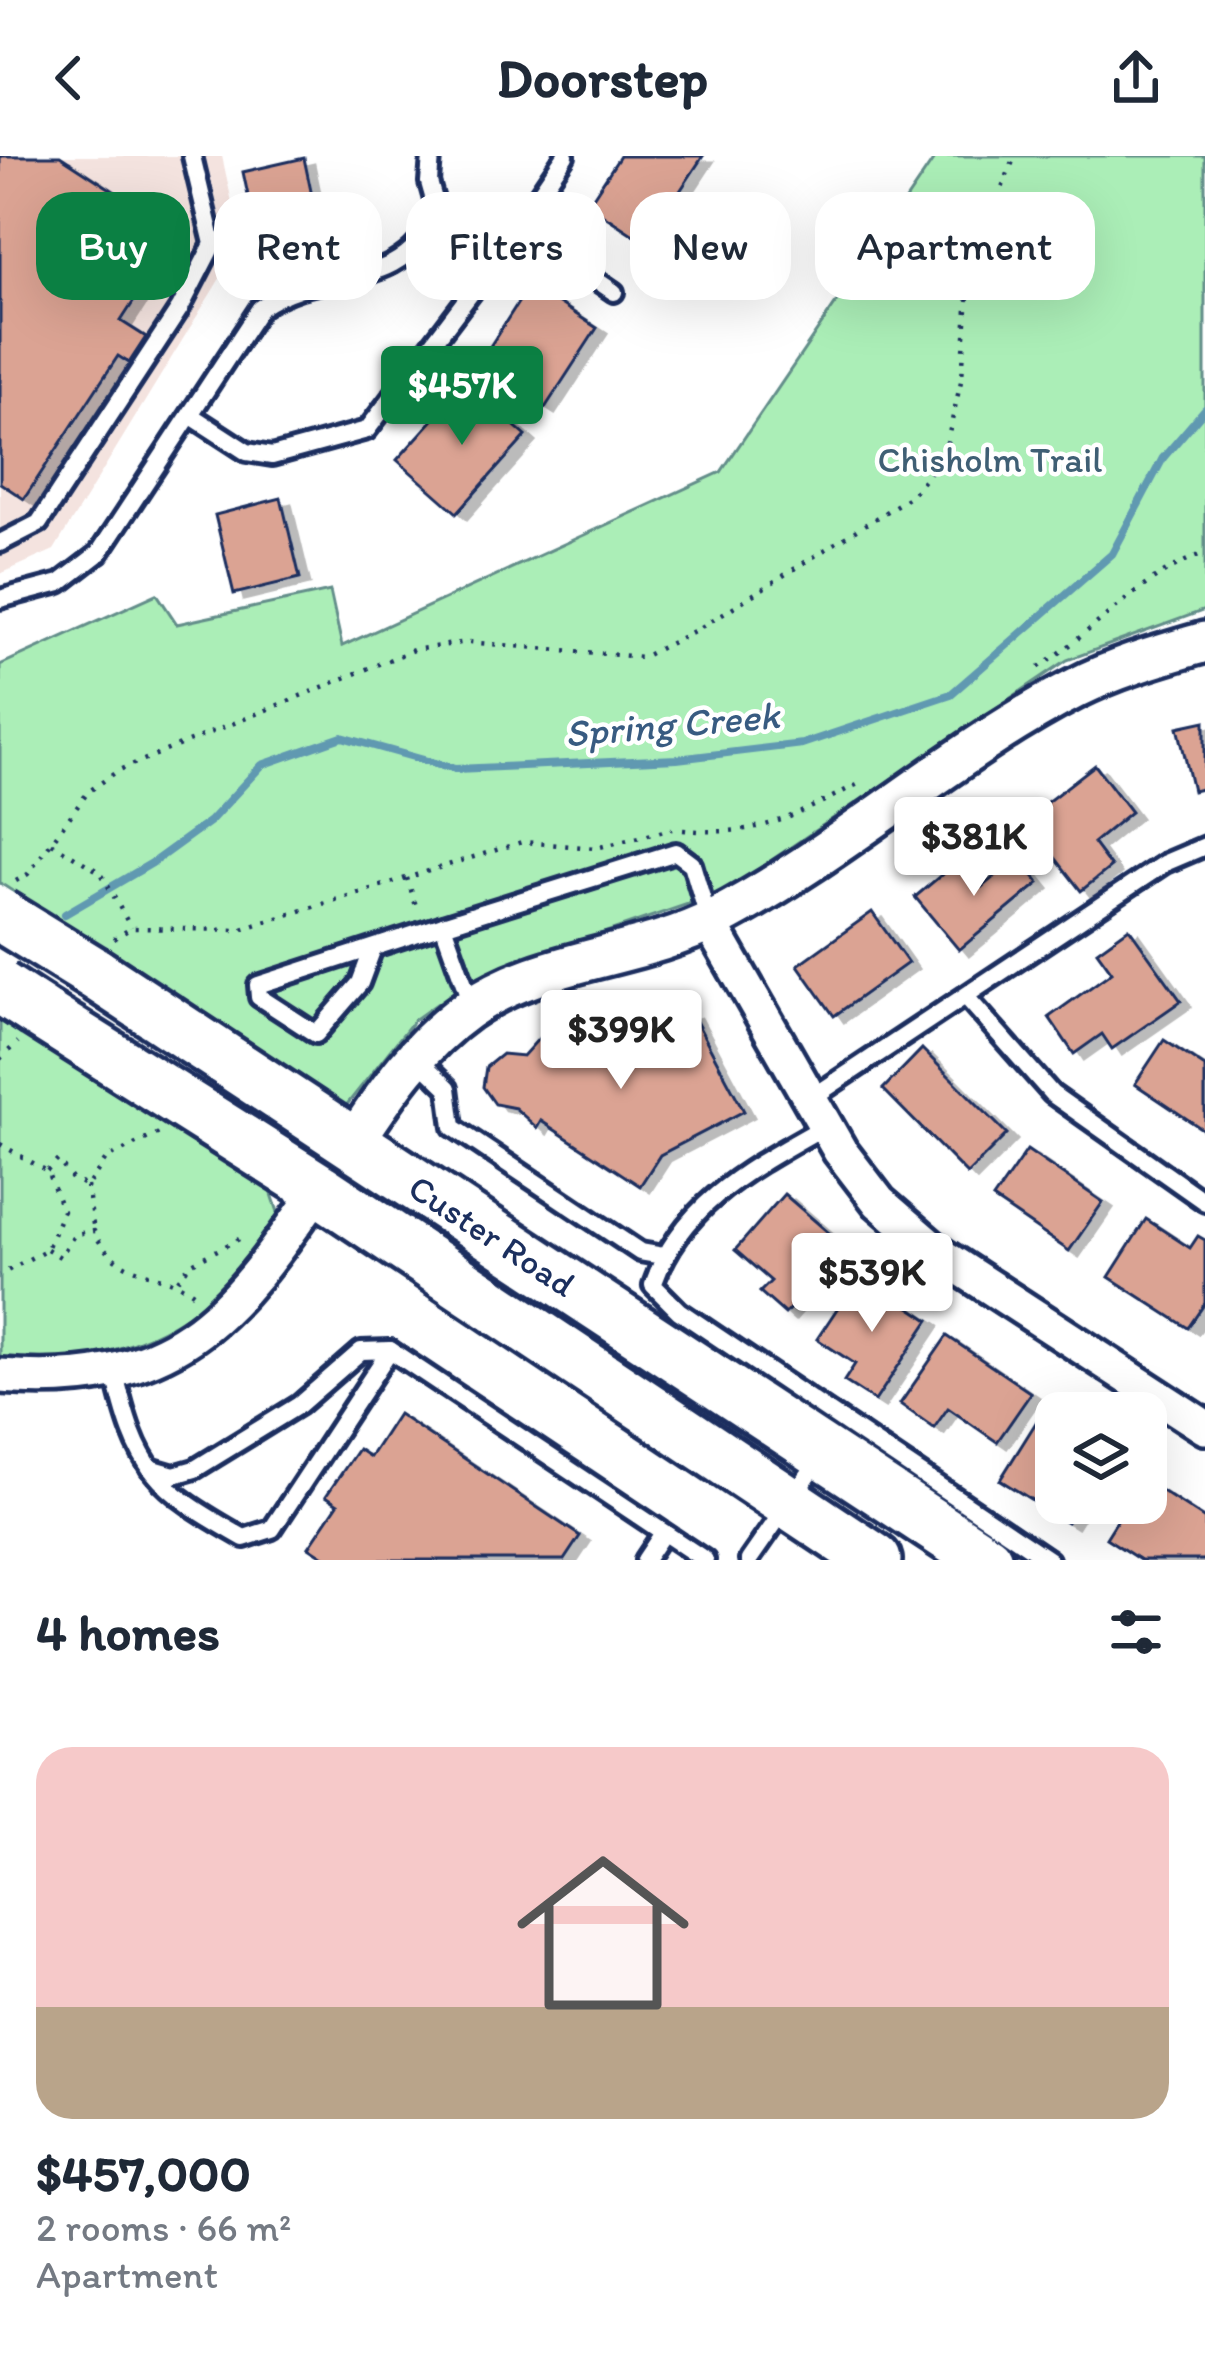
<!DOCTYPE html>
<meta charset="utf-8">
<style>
body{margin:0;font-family:Itim,sans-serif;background:#f2f2f3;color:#1f2937;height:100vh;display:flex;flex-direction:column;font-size:45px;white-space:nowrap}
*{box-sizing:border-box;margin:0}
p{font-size:39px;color:#747a83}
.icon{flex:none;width:66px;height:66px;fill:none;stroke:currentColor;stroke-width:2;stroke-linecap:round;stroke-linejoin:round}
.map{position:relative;height:1404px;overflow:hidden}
.panel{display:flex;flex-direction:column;background:#fff;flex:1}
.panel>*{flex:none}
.hud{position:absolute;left:36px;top:36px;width:1134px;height:108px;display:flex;gap:24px}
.controls{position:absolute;left:1035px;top:1236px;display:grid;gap:24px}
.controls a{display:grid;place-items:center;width:132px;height:132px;border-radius:24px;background:#fff;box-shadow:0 12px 48px #0002;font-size:60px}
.price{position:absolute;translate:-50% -102px;padding:0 27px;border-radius:12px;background:#fff;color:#222;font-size:39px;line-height:78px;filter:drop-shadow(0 3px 6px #0008)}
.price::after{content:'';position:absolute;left:50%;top:72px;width:36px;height:27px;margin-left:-18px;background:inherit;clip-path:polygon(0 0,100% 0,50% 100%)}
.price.on{background:#0b8043;color:#fff}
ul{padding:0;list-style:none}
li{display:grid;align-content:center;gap:24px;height:636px;padding:0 36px}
li span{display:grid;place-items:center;height:372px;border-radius:36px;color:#555}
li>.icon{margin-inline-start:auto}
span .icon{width:216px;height:216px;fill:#fffc;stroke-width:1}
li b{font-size:51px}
h2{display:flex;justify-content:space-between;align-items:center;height:144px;padding:0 36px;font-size:51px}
.chip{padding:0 42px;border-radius:36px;background:#fff;box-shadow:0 12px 48px #0002;font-size:42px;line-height:108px}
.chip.on{background:#0b8043;color:#fff}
header{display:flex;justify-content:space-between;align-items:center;height:156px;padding:0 36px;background:#fff;font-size:54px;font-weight:700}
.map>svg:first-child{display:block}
</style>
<header><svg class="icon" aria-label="back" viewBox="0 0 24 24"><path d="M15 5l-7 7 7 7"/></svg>Doorstep<svg class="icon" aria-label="share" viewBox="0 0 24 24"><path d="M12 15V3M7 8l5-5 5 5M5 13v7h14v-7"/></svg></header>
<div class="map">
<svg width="1205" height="1404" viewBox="0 0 1205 1404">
<defs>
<filter id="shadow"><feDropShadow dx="10" dy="6" stdDeviation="0" flood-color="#0004"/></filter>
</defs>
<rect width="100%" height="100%" fill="#fff"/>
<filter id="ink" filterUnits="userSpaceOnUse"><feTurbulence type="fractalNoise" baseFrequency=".00833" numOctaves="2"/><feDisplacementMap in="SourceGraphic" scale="24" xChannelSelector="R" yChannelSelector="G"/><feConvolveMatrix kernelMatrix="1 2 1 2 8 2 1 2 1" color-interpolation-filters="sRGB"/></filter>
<g filter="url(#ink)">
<polygon fill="#f4e3df" points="0,0 222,0 241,88 54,394 0,418"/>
<g fill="#abeeb7" stroke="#638e8a" stroke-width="3">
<polygon points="936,0 1205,0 1205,454 1067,504 726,735 473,822 414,864 345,951 0,727 0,509 157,438 177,468 330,435 342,490 721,316"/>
<path d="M0 858 270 1032 279 1059C221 1163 119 1214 0 1204Z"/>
</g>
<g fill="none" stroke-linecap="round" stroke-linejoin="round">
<polyline stroke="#6199b1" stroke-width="8" points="65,758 152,707 210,665 262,609 342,581 456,613 677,603 802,588 951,538 1112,398 1163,302 1205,253"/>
</g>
<g fill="#dba393" stroke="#1b2f5e" stroke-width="3" filter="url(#shadow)">
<polygon points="0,0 60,0 178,77 121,165 146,181 129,207 118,200 24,343 0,327"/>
<polygon points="620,0 703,0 646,87 588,49"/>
<polygon points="304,2 320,78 259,91 243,16"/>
<polygon points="530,128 597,172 545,252 478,209"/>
<polygon points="466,227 526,280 457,357 397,304"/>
<polygon points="281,342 300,422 234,438 215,359"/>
<polygon points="1205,565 1205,632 1193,635 1178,571"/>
<polygon points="1095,609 1131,656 1093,687 1111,711 1081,735 1025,663"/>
<polygon points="1018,701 1039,727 959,794 915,741 959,704 982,731"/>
<polygon points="872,756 908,807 834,860 798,809"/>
<polygon points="1129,772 1181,845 1112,893 1102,878 1074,898 1049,861 1112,816 1097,795"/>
<polygon points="691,856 744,955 660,999 640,1030 541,965 537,972 515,952 495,948 483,931 486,911 502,898 523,900 541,880 551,896"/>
<polygon points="1164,884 1205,911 1205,975 1135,928"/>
<polygon points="922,893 1007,978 967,1018 883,933"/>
<polygon points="1027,994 1103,1046 1069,1095 993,1043"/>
<polygon points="784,1038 844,1090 785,1158 760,1136 771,1125 735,1094"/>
<polygon points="1146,1063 1190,1092 1198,1080 1205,1084 1205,1147 1188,1172 1109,1121"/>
<polygon points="860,1118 929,1164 875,1245 844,1225 855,1208 817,1183"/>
<polygon points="947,1180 1031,1237 997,1286 948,1252 934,1272 900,1248"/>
<polygon points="1045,1252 1056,1259 1056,1347 1079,1347 1067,1366 1000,1324"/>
<polygon points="398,1258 580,1380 564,1404 329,1404 309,1391 338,1348 326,1340 358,1293 370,1301"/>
<polygon points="1146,1325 1205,1363 1205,1404 1140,1404 1106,1382 1128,1347 1146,1347"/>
</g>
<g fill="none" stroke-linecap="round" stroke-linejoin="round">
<g stroke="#1b2f5e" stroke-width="26">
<g id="service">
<polyline points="518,71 614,136"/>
<polyline points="424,86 481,124"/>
<polyline points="190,259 247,296 272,300 367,274 481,124 565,0"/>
<polyline points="0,387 39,367 180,152 213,88 192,0"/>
<path d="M0 443 60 427 99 397 260 152C327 105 394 144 438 58L429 26 431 0"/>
<polyline points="373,792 360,827 316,878 259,841 258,829 443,769"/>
<polyline points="968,843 1052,938 1205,1046"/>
<polyline points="472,850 443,769 676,696 692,708 709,765"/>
<polyline points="415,900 448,932 453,971 640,1096 663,1100"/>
<polyline points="810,943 1165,707 1205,690"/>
<path d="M825 970C753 1011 682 1046 653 1129L679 1155 1049 1404"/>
<path d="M114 1213C137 1315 154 1331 244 1382L272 1373 390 1194 705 1404"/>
<polyline points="150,1312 174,1319 195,1313 299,1249 361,1195 390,1194"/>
<polyline points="645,1404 663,1377"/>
<polyline points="749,1404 820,1302"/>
</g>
</g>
<g stroke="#1b2f5e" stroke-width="42">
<g id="minor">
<polyline points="709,766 840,995 879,1046 939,1098 1205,1271"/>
<path d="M0 1220C174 1234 229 1164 319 1033"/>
</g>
</g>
<g stroke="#1b2f5e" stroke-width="48">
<path id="tertiary" d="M355 984C388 934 418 889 467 854 540 802 637 803 715 763 842 697 949 597 1076 532 1117 511 1161 499 1205 486"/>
</g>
<g stroke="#1b2f5e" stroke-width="60">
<g id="primary">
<path id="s1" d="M94 817 986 1404"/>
<polyline points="37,855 319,1033 875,1404"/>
</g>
</g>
<g stroke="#1b2f5e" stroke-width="4.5" stroke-dasharray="3 9" stroke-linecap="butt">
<path d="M1039 511C1096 475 1141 419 1205 397"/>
<path d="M683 674C765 681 793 660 864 625"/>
<polyline points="52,687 101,717 131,772"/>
<polyline points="407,722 418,756"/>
<polyline points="16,725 28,718 88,636 119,614 413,494 468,486 643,501 698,473 911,340 944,299 962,221 970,112 1015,0"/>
<polyline points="114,783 131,772 239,774 522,686 596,692 672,673"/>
<polyline points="0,903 18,886"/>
<polyline points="0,988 47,1015 63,1055 47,1093 0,1119"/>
<polyline points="47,1015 58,1004 72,1023 87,1030 107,1002 159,977"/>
<polyline points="87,1030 94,1075"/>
<path d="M47 1093 60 1101 75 1078 94 1075C115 1125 162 1111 197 1140"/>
<polyline points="178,1124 190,1108 247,1079"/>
</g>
<use href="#service" stroke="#fff" stroke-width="16"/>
<use href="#minor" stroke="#fff" stroke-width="33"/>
<use href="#tertiary" stroke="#fff" stroke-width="39"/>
<use href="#primary" stroke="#fff" stroke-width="51"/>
<g stroke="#1b2f5e" stroke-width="60" stroke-linecap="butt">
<g id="primary-bridge">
<polyline points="0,759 94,817"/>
<polyline points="0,831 37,855"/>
</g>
</g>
<use href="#primary-bridge" stroke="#fff" stroke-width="51"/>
</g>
</g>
<g text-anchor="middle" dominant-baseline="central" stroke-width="9" stroke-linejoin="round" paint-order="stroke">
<g font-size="36" fill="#3f5f74" stroke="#fff">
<text x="990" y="303">Chisholm Trail</text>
</g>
<g font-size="36" fill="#1b2f5e" stroke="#fff">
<text stroke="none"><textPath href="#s1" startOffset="477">Custer Road</textPath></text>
</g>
<g font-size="39" font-style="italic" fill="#385b81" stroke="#fff">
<text transform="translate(672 568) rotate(-5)">Spring Creek</text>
</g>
</g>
</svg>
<div class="controls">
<a><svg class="icon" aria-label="layers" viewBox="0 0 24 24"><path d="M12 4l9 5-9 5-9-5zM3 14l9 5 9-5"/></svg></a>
</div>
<b class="price on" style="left:462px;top:292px">$457K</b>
<b class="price" style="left:974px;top:743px">$381K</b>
<b class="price" style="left:621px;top:936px">$399K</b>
<b class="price" style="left:872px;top:1179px">$539K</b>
<div class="hud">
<a class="chip on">Buy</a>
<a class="chip">Rent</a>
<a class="chip">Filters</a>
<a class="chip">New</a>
<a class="chip">Apartment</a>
</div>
</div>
<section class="panel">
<h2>4 homes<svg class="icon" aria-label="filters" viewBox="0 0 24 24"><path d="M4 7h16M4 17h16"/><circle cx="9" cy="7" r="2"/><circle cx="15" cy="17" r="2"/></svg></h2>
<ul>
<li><span style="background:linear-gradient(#f6c9c9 70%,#b9a48a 0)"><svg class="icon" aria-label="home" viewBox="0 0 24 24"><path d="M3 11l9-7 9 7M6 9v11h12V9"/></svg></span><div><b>$457,000</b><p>2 rooms · 66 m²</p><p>Apartment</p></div></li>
</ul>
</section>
